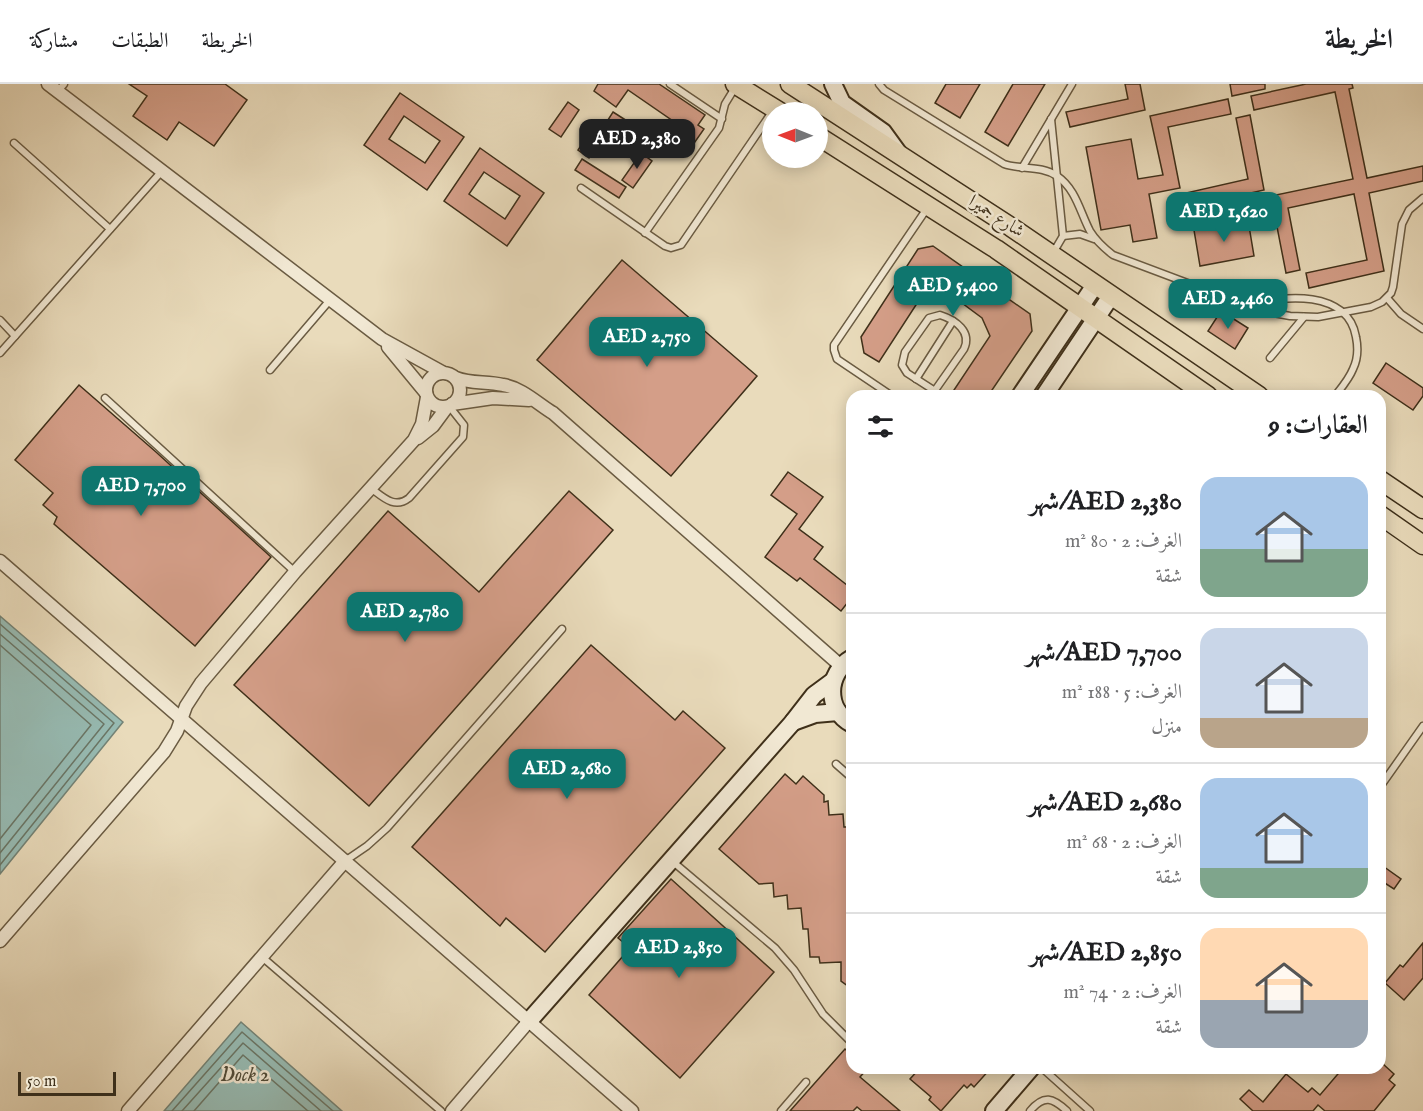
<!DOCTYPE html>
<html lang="ar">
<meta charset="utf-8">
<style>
body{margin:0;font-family:"IM FELL English",Amiri,serif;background:#f2f2f2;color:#202124;direction:rtl;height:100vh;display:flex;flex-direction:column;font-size:22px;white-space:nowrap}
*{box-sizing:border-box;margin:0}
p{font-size:20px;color:#757577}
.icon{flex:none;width:33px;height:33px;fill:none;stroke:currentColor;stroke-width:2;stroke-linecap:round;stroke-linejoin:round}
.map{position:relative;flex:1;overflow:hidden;direction:ltr}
.panel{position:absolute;left:846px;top:306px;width:540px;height:684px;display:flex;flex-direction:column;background:#fff;border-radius:18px;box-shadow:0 3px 15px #0003;direction:rtl}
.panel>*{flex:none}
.needle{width:39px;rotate:271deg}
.fabs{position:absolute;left:762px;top:18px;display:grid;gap:12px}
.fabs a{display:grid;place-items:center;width:66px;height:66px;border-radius:50%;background:#fff;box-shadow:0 3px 15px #0003;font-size:30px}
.scale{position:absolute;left:18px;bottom:15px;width:98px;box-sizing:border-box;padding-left:6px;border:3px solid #3f301a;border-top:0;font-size:16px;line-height:21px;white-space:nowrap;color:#3f301a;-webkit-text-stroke:4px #f1e8d3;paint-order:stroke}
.price{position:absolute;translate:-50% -51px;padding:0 14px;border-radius:12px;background:#0f766e;color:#fff;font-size:20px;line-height:39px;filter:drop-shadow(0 2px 3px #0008)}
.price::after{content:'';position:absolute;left:50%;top:36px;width:18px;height:14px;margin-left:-9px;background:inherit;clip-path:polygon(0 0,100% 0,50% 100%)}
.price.on{background:#222;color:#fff}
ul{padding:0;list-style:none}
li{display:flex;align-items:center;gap:18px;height:150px;padding:0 18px}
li+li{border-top:2px solid #e0e0e0}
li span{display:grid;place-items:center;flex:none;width:168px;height:120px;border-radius:18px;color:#555}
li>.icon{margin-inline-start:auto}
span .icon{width:72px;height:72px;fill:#fffc;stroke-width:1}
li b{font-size:26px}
h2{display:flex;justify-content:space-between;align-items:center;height:72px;padding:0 18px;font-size:26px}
header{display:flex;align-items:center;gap:36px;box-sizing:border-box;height:84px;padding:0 30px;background:#fff;border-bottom:2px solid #e0e0e0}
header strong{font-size:28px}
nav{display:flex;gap:33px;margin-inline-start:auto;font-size:21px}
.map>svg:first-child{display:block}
</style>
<header>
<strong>الخريطة</strong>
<nav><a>الخريطة</a><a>الطبقات</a><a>مشاركة</a></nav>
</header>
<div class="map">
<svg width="1423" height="1027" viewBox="0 0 1423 1027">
<rect width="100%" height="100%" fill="#e9dbbb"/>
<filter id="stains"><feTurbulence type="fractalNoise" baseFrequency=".00333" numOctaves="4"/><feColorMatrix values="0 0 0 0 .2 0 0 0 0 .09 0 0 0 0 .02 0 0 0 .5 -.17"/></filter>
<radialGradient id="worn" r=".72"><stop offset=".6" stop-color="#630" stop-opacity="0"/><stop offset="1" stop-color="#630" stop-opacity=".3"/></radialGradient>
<g fill="#97bbb3" stroke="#748376" stroke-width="1.5">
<polygon points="0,532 123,638 0,790"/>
<polygon points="241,938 342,1027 164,1027"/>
</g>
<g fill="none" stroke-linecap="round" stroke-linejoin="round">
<g stroke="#6b7666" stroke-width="1.5">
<polyline points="0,540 114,639 0,781"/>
<polyline points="0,550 104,640 0,769"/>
<polyline points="0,561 91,641 0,755"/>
<polyline points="172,1027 242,948 333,1027"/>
<polyline points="182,1027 243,959 321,1027"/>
<polyline points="194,1027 243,971 308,1027"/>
</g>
</g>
<g fill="#d49e88" stroke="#3f301a" stroke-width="1.5" fill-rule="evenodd">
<polygon points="129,0 225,0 247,16 214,62 179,38 167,56 133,32 147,12"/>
<polygon points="598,0 659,0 705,31 698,41 704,45 690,65 678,57 686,46 628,6 616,23 594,7"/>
<polygon points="946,0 980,0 960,34 935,19"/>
<polygon points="1013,0 1045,0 1008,62 985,48"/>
<polygon points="1125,0 1140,0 1145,26 1070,43 1066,28 1128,15"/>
<polygon points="1230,0 1265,0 1265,5 1232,12"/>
<polygon points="1306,0 1352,0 1353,4 1349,5 1367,94 1423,82 1423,97 1369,109 1384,187 1309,204 1306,189 1367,176 1354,110 1288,124 1300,186 1286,189 1271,112 1353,95 1335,8 1254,26 1251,12"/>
<path d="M400 9 464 53 427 106 364 61ZM404 32 440 57 425 79 389 55Z"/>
<polygon points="1228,15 1231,30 1168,43 1180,104 1149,110 1157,154 1133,158 1130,141 1101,146 1086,63 1131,55 1138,95 1163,91 1150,32"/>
<polygon points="568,18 579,26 561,53 549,45"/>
<polygon points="613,28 657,56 650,67 606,39"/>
<polygon points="1250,31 1264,106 1189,123 1186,109 1248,95 1236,34"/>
<polygon points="597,38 608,46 589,74 578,66"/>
<path d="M480 64 544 109 507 162 444 117ZM484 88 520 112 505 135 469 110Z"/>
<polygon points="641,69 652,77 633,104 622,96"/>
<polygon points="582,75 626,103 619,114 575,86"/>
<polygon points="1248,136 1254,172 1200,182 1194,146"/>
<polygon points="933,162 1030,230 1032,247 988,312 950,312 990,252 982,234 943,205 925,207 879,278 864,269 861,253 918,165"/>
<polygon points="622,176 757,292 671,392 537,276"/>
<polygon points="1221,227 1248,244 1235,265 1208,247"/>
<polygon points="1386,279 1423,304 1423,312 1413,326 1373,299"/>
<polygon points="79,301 156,368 271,473 195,562 54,440 57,433 43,421 53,409 15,376"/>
<polygon points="788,388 823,413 799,445 823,463 814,475 852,505 852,513 841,527 800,494 797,497 765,473 797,430 771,411"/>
<polygon points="569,407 613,446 369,722 234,601 388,427 479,508"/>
<polygon points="591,561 675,636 683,627 725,664 545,868 506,834 500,842 412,763"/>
<polygon points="785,690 796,700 803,692 824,711 824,718 828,717 829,731 843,730 844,743 852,743 852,905 841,897 841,878 820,879 819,873 810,873 808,845 803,845 801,824 788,825 787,811 774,813 773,799 759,800 719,765"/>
<polygon points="1380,780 1401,795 1394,805 1380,796"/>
<polygon points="671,795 774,888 680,994 589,911 630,864 618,854"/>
<polygon points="1423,859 1423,894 1404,916 1385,899 1400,881 1403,883"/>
<polygon points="845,965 852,971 852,984 868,984 860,993 900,1027 862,1027 857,1023 853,1027 790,1027"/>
<polygon points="1383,980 1394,990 1389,996 1395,1001 1374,1027 1325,1027 1318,1021 1313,1027 1253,1027 1240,1015 1249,1006 1263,1018 1286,990 1308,1008 1312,1004 1320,1011 1343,984 1380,984"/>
<polygon points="920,984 991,984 974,1003 971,1000 967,1004 964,1001 941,1027 929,1016 931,1013 910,995"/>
</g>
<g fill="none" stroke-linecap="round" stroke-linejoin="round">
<g stroke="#6a5b42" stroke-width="9">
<g id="lane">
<polyline points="670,0 722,35"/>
<path d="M879 0 884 6 1004 80C1021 86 1041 81 1057 92 1076 105 1080 128 1090 147 1096 157 1104 164 1113 171L1262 227 1290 232 1318 233 1371 223 1382 218 1391 209 1393 203 1402 140 1409 126 1423 114"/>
<polyline points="58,7 64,0"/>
<polyline points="1051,35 1063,152 1053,169"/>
<polyline points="14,59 110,145"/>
<polyline points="1022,84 1072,0"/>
<polyline points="581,104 665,162 671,164 681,161 774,25"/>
<polyline points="645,149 719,44 725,20 736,2"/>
<polyline points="1063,152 1080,150 1094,155"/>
<polyline points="1387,214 1401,230 1423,245"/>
<path d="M1249 222C1283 210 1348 206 1356 253 1358 263 1358 275 1353 285 1349 295 1342 303 1335 312"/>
<polyline points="0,236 15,252"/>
<polyline points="0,269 162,87"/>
<polyline points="1270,274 1304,233"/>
<polyline points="270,286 330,216"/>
<polyline points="916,295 953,237"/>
<polyline points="892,312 837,275 834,266 834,261 928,123"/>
<path d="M931 312 964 265C972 248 956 236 940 231L929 234 905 268 902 281 907 289 935 307"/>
<polyline points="105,314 295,488"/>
<path d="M372 405C384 414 395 425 409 414L463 353 464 341 449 322"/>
<polyline points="836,680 852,694"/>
<polyline points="1380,703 1423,642"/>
<polyline points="345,777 367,762 387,744 562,545"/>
<polyline points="672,777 775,864 794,886 823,930 852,959"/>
<polyline points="262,873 441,1027"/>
<polyline points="1042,984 1090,1027"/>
<polyline points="781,1027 806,998"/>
<path d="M1030 1027C1044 1010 1053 1014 1067 1027"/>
</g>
</g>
<g stroke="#6a5b42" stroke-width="15">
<g id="street">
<polyline points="48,0 382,255 442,288"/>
<polyline points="388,263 426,309"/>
<circle cx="443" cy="306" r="17"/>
<path d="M456 294C471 300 487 297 503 301 522 304 538 320 553 329L841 582"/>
<polyline points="452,320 493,314 529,316"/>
<polyline points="418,354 433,342 447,323"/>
<polyline points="0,477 632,1027"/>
<polyline points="0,857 164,668 177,647 186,622 201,599 295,488 414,356 422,340 427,313"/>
<polyline points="128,1027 345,777"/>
<polyline points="452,1027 529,937"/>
</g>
</g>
<g stroke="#3f301a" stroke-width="20">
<g id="secondary">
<polyline points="833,0 842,19 883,48 899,70"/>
<polyline points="1020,312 1095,201"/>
<polyline points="1044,312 1111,212"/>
<path d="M852 574C826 589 825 626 852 640"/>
<polyline points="793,638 815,630 838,628"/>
<polyline points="529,937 793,638 814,611 833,597"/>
<polyline points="994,1027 1031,984"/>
</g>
</g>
<g stroke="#3f301a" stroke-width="21">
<g id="primary">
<polyline points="735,0 780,28"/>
<polyline points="790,0 1011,143 1259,312"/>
<polyline points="818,52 996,165 1208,312"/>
<polyline points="1380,396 1423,425"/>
<polyline points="1380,431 1423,461"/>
</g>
</g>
<use href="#lane" stroke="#f1e8d3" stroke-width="6"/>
<use href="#street" stroke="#f1e8d3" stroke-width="12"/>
<use href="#secondary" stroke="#f1e8d3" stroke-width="16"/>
<use href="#primary" stroke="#e9dbbb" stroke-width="18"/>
</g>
<g text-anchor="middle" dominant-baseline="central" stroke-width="5" stroke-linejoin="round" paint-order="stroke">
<g font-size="18" fill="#3f301a" stroke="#f1e8d3">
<text transform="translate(996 133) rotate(33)">شارع جميرا</text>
</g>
<g font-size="20" font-style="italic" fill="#514c39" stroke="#f1e8d3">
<text x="245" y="991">Dock 2</text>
</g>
</g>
<rect width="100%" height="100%" filter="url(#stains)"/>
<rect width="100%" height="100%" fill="url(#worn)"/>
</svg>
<div class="fabs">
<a><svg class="needle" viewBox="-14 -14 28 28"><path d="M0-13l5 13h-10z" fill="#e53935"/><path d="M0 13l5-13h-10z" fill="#757577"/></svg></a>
</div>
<div class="scale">50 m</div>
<b class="price on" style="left:637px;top:86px">AED 2,380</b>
<b class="price" style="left:1224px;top:159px">AED 1,620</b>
<b class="price" style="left:953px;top:233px">AED 5,400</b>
<b class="price" style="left:1228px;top:246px">AED 2,460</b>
<b class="price" style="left:647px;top:284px">AED 2,750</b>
<b class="price" style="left:141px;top:433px">AED 7,700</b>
<b class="price" style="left:405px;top:559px">AED 2,780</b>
<b class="price" style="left:567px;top:716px">AED 2,680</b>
<b class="price" style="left:679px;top:895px">AED 2,850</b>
<section class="panel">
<h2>العقارات: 9<svg class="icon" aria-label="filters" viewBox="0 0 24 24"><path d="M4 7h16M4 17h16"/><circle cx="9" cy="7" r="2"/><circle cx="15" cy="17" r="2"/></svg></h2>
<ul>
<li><span style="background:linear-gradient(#a9c7e8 60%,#7fa58c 0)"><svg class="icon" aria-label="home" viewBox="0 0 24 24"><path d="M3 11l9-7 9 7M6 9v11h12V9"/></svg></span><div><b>AED 2,380/شهر</b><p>الغرف: 2 · 80 m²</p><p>شقة</p></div></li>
<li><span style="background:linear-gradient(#c9d6e8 75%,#b9a48a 0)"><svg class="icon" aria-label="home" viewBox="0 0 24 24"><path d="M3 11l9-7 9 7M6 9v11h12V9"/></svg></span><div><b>AED 7,700/شهر</b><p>الغرف: 5 · 188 m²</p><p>منزل</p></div></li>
<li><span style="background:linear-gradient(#a9c7e8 75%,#7fa58c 0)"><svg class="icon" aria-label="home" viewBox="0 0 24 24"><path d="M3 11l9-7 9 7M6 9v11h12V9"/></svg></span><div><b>AED 2,680/شهر</b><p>الغرف: 2 · 68 m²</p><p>شقة</p></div></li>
<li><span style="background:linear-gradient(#ffd9b3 60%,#9aa5b1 0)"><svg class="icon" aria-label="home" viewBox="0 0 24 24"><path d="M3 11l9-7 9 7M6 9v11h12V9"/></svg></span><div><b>AED 2,850/شهر</b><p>الغرف: 2 · 74 m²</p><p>شقة</p></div></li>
</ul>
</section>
</div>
